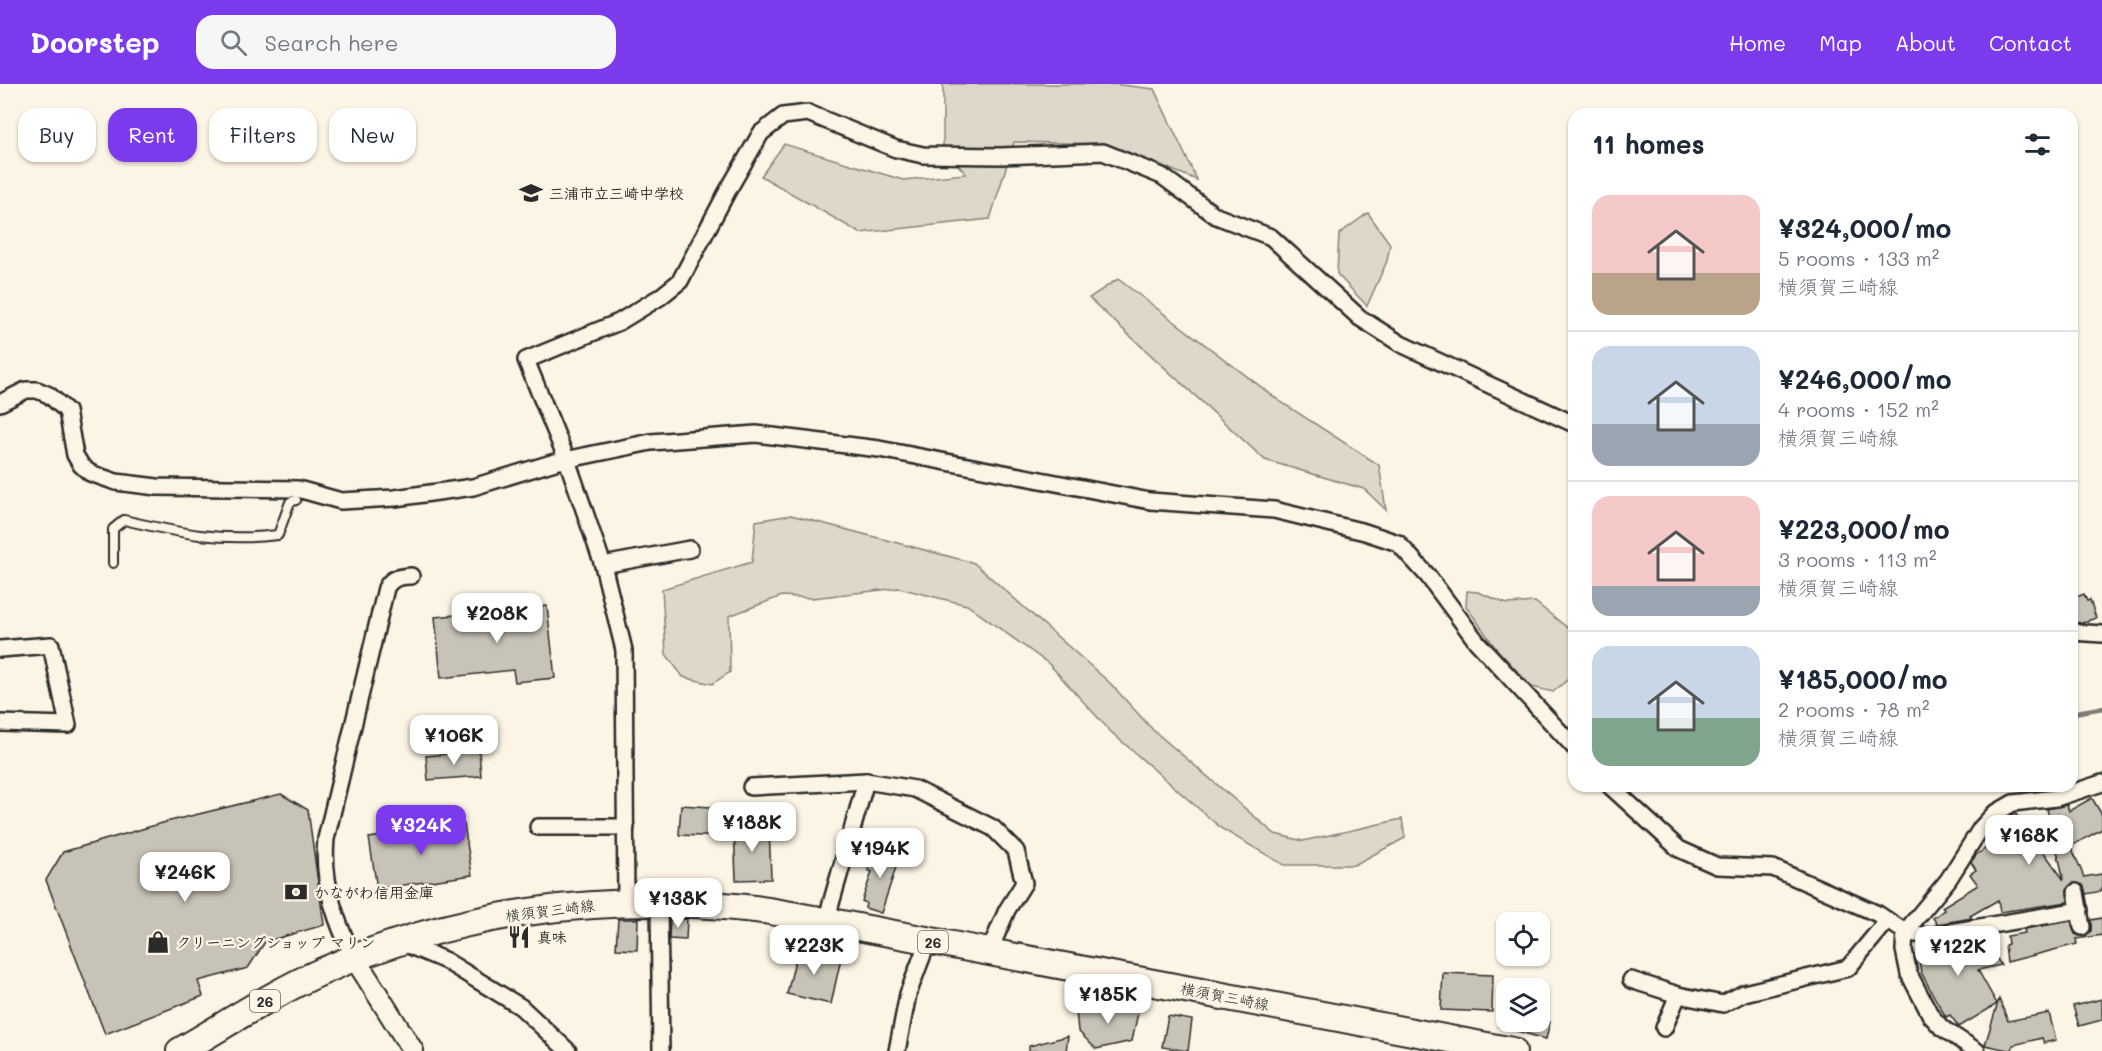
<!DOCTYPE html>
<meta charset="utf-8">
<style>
body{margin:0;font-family:Mali,"Klee One",sans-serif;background:#f6f6f7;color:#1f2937;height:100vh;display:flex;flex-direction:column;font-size:22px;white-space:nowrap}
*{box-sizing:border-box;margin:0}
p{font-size:20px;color:#747a83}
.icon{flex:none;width:33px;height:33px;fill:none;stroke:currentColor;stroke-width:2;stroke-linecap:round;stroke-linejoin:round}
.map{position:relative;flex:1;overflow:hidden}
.panel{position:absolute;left:1568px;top:24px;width:510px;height:684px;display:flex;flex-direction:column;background:#fff;border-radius:18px;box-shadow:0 2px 4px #0004}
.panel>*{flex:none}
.banner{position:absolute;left:18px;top:24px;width:570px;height:54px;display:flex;gap:12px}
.tools{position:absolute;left:1496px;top:828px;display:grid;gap:12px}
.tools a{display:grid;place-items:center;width:54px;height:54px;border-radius:12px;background:#fff;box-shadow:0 2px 4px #0004;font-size:30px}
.price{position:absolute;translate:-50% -51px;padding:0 14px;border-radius:12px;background:#fff;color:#222;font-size:20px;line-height:39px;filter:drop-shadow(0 2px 3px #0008)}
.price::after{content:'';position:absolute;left:50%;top:36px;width:18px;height:14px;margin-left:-9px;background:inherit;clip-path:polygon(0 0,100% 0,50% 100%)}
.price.current{background:#7c3aed;color:#fff}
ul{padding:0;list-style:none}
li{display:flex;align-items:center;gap:18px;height:150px;padding:0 24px}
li+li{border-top:2px solid #e0e1e3}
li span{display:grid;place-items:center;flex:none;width:168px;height:120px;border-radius:18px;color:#555}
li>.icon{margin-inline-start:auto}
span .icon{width:72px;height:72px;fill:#fffc;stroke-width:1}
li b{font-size:26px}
h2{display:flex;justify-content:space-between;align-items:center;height:72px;padding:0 24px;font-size:26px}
.tag{padding:0 21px;border-radius:18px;background:#fff;box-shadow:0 2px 4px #0004;font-size:21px;line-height:54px}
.tag.current{background:#7c3aed;color:#fff}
header{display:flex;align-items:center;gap:36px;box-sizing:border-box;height:84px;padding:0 30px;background:#7c3aed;color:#fff}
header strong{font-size:28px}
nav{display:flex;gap:33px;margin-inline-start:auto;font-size:21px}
.search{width:420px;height:54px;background:#f6f6f7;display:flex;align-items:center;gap:15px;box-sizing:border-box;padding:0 21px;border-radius:18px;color:#747a83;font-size:22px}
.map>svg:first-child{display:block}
</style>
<header>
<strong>Doorstep</strong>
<div class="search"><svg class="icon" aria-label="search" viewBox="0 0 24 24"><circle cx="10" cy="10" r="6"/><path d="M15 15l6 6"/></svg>Search here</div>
<nav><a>Home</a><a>Map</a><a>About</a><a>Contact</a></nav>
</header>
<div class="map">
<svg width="2102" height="967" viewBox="0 0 2102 967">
<rect width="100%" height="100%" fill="#fcf5e5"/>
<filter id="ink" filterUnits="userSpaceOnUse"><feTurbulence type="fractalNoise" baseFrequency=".0167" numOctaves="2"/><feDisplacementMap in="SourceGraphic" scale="12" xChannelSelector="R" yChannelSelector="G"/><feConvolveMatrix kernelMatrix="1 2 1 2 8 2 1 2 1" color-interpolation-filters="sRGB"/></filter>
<g filter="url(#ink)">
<g fill="#ded8ca" stroke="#84827a" stroke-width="1.5">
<polygon points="943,0 1113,0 1154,5 1197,96 1108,60 1014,58 990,135 860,149 761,92 784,60 903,96 966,90 943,64"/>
<polygon points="1368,129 1390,160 1387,177 1367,222 1337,190 1339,150"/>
<polygon points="1118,195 1281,318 1379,381 1386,426 1364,405 1265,376 1089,214"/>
<polygon points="791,431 974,479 1110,599 1153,646 1275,750 1303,757 1402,735 1405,754 1354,781 1284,781 1222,745 1111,648 1049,580 967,521 899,504 812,514 782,512 729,532 730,588 712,600 683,593 666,570 662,505 752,478 756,437"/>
<polygon points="1467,507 1478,508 1507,520 1535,518 1573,548 1573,591 1553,608 1532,603 1495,563 1466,522"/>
</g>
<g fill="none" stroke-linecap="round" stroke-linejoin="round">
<polyline stroke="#7d7b74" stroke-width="5" points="2072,629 2102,624"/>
</g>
<g fill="#c8c3b7" stroke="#2b2b2b" stroke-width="1.5">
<polygon points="2084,510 2087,517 2090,516 2096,534 2081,539 2072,538 2072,515"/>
<polygon points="547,522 555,594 515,598 513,586 441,594 435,533"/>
<polygon points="479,667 481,692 428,696 426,672"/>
<polygon points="281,710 308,726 324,841 265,858 248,884 198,897 203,912 105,950 46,796 63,768 166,738"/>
<polygon points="2092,714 2102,731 2102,745 2071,762 2084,793 2102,790 2102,807 2086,810 2083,801 2074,799 2067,805 2068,818 2000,828 1998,816 1970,832 1972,834 1937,840 1933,834 1944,826 1942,823 1978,801 1970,790 1976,786 1971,778 1976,771 2001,754 1994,746 2016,730 2064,796 2047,725 2067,721 2069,727"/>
<polygon points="681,721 725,724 724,753 679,751"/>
<polygon points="437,735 438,744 464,740 472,791 377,805 369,754 423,746 422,737"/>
<polygon points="769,742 771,795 736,796 734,743"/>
<polygon points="875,763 900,771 881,829 865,824 866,819 862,817 872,788 868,786"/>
<polygon points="2102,834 2102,851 2076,855 2077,860 2007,878 2005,861 2008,860 2007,852 2025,849 2024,845 2071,837 2075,850 2084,852 2091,847 2091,836"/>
<polygon points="618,835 638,835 637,866 616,865"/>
<polygon points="670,835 687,835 686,856 669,855"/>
<polygon points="1976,854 1979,866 1990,864 2001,881 1978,886 1997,920 1959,943 1950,931 1946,933 1937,918 1921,888 1917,867 1921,867 1920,861"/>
<polygon points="798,864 841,874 831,920 787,910"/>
<polygon points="1443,889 1493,891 1492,928 1441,926"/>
<polygon points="1999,915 2008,937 2049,929 2056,956 2044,959 2042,954 2013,961 2012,966 2008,966 1985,961"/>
<polygon points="2102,915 2102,936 2079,942 2073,922"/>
<polygon points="1102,917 1139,924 1132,957 1096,965 1078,947 1076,926 1099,930"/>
<polygon points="1168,932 1192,936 1188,967 1162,963"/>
<polygon points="1498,938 1550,938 1546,955 1498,942"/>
<polygon points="1068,952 1066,967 1029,967 1029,962"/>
</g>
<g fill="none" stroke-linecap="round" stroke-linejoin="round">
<g stroke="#2b2b2b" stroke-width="12">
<path id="service" d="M113 479V445L124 436C180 449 219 458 278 451L290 418 296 416"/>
</g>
<g stroke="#2b2b2b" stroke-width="20">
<g id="minor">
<polyline points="0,319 26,306 37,306 49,311 67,327 75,371 81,381 90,389 116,398 157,403 298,405 341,417 395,414 473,403 555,378 651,358 756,350 879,365 1150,417 1274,426 1365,448 1398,459 1428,492 1477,558 1574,663"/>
<polyline points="603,481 690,465"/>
<polyline points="2072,548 2102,550"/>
<polyline points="0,565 51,561 68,641 0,639"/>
<polyline points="1610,702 1679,765 1717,782 1773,784 1878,830 1905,848 1927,852 2080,826"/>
<polyline points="751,703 866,697 915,705 993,744 1016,767 1024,799 1007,826 989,868"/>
<polyline points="538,743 626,743"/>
<polyline points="2076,808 2082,843"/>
<polyline points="626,818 624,566 603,481 567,376 526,276 619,238 660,213 680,197 727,108 761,49 783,32 808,29 896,65 923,71 1001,72 1103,68 1162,92 1216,132 1271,153 1360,234 1401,260 1574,340"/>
<polyline points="659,818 661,967"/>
<polyline points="826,837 866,697"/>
<polyline points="401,858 446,877 521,923 568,967"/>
<path d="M354 873C335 837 322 796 326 755L386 504C392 493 399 493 411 492"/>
<polyline points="1631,896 1678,911 1723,920 1744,909 1848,884 1887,837"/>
<polyline points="1664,944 1678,911"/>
<polyline points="897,967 908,910 928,857"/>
<polyline points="1977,967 1942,944 1931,932 1909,890 1904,866 1905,848 1948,796 1981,744 1994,730 2013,719 2056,714 2102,699"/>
</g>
</g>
<g stroke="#2b2b2b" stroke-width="24">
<polyline id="tertiary" points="354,873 413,967"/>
</g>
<g stroke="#2b2b2b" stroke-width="30">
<path id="primary" d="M180 967C227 940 273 909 323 887 456 828 600 809 745 824 772 826 799 833 826 837L1513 967"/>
</g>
<use href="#service" stroke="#fcf5e5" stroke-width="8"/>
<use href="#minor" stroke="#fcf5e5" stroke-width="15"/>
<use href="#tertiary" stroke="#fcf5e5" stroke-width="20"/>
<use href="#primary" stroke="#fcf5e5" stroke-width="26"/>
</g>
</g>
<defs>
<g id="school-bare" transform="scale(1.8)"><path d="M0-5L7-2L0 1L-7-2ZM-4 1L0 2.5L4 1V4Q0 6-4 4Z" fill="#2b2b2b" stroke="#fcf5e5" stroke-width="2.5" paint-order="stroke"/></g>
<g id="bank-bare" transform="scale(1.8)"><path d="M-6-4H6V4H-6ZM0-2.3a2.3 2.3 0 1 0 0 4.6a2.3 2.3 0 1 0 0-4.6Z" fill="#2b2b2b" stroke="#fcf5e5" stroke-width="2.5" paint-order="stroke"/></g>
<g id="restaurant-bare" transform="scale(1.8)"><path d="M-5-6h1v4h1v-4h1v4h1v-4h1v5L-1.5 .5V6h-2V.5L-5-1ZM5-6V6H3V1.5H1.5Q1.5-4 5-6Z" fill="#2b2b2b" stroke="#fcf5e5" stroke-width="2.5" paint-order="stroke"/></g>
<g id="shop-bare" transform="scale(1.8)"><path d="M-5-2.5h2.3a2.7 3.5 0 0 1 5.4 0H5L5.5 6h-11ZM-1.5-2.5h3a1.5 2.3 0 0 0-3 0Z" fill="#2b2b2b" stroke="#fcf5e5" stroke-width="2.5" paint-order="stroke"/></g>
</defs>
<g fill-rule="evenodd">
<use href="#school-bare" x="531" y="109"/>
<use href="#bank-bare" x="296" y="808"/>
<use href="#restaurant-bare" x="519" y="853"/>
<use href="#shop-bare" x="158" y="858"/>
</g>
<g text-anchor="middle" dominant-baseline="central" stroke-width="4.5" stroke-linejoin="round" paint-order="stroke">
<g fill="#fcf5e5" stroke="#6a6863" stroke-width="1.5">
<rect x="918" y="847" width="30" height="22" rx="4.5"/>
<rect x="250" y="906" width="30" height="22" rx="4.5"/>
</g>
<g font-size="14" font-weight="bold" fill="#2b2b2b">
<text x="933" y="858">26</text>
<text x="265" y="917">26</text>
</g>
<g font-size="15" font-weight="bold" fill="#2b2b2b" stroke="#fcf5e5" text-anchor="start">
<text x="549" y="109">三浦市立三崎中学校</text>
<text x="314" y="808">かながわ信用金庫</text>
<text x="537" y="853">真味</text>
<text x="176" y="858">クリーニングショップ マリン</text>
</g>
<g font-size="15" fill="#2b2b2b" stroke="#fcf5e5">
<text transform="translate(550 826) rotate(-7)">横須賀三崎線</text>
<text transform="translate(1225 912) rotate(11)">横須賀三崎線</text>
</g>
</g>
</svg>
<div class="tools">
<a><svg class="icon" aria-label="locate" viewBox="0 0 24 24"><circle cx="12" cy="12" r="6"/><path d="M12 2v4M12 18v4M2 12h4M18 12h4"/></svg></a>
<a><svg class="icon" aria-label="layers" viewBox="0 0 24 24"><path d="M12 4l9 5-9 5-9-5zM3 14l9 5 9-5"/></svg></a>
</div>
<b class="price" style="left:497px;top:560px">¥208K</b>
<b class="price" style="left:454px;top:682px">¥106K</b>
<b class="price" style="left:752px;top:769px">¥188K</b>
<b class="price current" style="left:421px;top:772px">¥324K</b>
<b class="price" style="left:2029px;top:782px">¥168K</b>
<b class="price" style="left:880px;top:795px">¥194K</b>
<b class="price" style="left:185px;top:819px">¥246K</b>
<b class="price" style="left:678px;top:845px">¥138K</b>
<b class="price" style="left:814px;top:892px">¥223K</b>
<b class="price" style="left:1958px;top:893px">¥122K</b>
<b class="price" style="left:1108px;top:941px">¥185K</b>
<div class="banner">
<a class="tag">Buy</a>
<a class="tag current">Rent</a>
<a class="tag">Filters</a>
<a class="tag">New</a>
</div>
<section class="panel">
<h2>11 homes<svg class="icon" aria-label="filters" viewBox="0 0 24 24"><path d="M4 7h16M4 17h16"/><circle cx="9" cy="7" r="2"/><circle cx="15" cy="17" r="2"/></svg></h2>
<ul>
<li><span style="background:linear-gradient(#f6c9c9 65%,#b9a48a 0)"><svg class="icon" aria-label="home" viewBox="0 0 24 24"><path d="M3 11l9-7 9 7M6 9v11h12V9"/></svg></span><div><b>¥324,000/mo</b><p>5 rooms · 133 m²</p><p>横須賀三崎線</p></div></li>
<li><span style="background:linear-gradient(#c9d6e8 65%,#9aa5b1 0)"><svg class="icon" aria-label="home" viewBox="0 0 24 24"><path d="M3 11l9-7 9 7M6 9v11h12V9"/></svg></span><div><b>¥246,000/mo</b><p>4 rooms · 152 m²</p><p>横須賀三崎線</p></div></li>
<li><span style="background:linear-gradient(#f6c9c9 75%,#9aa5b1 0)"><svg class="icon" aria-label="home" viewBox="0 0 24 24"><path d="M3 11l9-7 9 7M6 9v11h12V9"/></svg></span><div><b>¥223,000/mo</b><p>3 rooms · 113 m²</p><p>横須賀三崎線</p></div></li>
<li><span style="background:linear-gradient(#c9d6e8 60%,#7fa58c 0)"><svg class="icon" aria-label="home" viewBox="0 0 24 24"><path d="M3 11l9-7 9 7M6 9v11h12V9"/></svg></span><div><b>¥185,000/mo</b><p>2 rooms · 78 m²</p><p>横須賀三崎線</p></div></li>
</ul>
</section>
</div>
